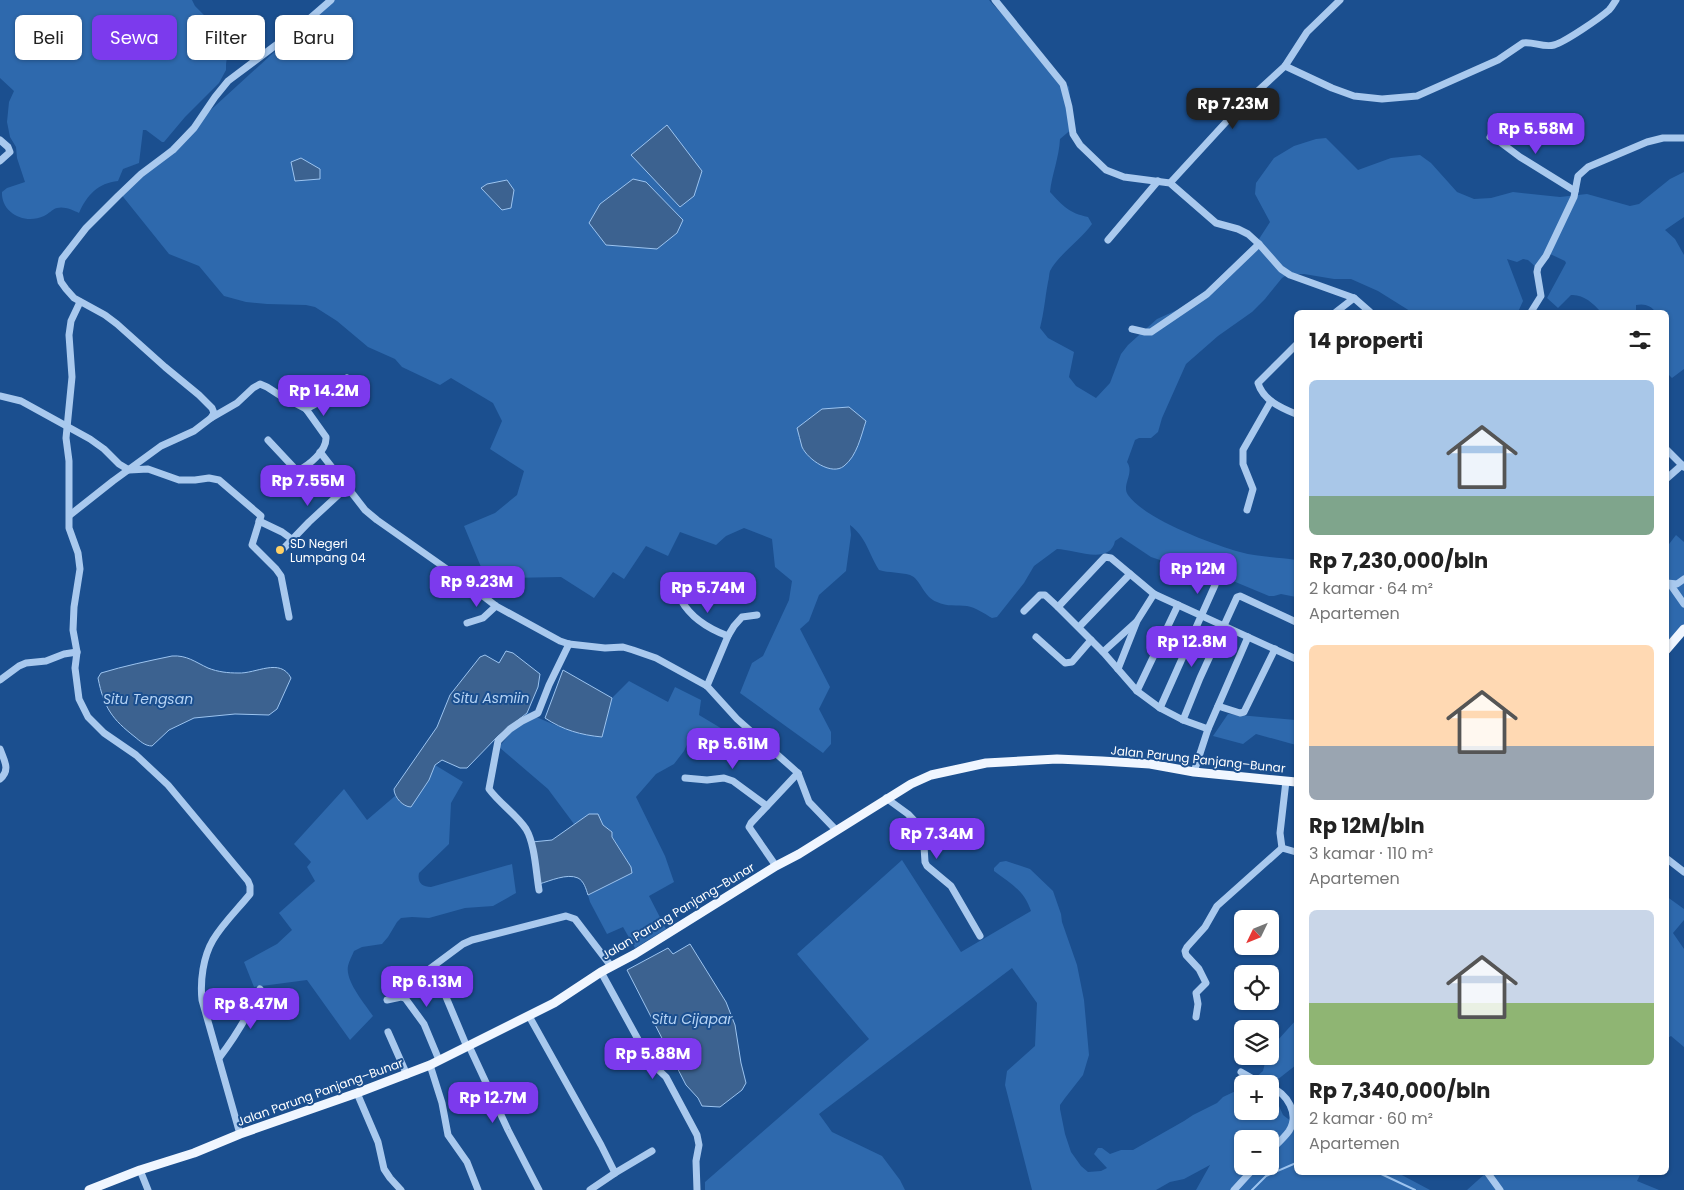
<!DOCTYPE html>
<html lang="id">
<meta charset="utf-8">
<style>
body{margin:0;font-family:Poppins,sans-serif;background:#f6f6f6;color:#222;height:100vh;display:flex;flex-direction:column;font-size:19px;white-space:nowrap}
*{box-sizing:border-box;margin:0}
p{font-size:16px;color:#767676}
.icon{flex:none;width:28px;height:28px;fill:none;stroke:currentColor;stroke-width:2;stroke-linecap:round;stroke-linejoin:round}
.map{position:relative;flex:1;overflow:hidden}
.details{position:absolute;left:1294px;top:310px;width:375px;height:865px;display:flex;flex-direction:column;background:#fff;border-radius:8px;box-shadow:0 1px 4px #0004}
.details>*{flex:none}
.hud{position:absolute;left:15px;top:15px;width:475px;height:45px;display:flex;gap:10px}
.needle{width:32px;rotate:227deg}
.controls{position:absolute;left:1234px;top:910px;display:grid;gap:10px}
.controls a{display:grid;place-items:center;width:45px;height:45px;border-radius:8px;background:#fff;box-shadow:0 1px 4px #0004;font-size:25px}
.price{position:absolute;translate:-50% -42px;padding:0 11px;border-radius:10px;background:#7c3aed;color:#fff;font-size:16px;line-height:32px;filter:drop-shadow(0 1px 2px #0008)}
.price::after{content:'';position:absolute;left:50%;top:30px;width:15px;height:11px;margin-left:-8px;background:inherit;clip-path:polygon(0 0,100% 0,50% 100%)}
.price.selected{background:#222;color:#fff}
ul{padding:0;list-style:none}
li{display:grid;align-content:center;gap:10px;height:265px;padding:0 15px}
li span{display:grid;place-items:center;height:155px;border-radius:8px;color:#555}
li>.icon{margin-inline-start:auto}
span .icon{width:90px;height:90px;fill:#fffc;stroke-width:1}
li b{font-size:21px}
h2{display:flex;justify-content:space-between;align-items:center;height:60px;padding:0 15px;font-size:21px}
.tag{padding:0 18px;border-radius:8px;background:#fff;box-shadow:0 1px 4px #0004;font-size:18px;line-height:45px}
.tag.selected{background:#7c3aed;color:#fff}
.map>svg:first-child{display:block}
</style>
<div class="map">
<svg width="1684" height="1190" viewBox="0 0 1684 1190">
<rect width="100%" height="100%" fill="#1b4f8f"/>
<g fill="#2e69ad" fill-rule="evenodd">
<path d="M0 0H192L195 6 208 19 227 44 228 50 226 64V70L219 83 185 117 164 142H162L146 130H143L139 163 123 169 118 181C98 183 87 195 79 213 73 210 64 206 57 208 52 209 49 214 44 216 25 225 1 213 2 192L7 188 25 182 17 158 16 147 10 137 7 122 9 102 14 91 0 78Z"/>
<path d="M331 0H989L1069 87 1073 128 1060 139C1059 158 1052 174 1050 192 1063 206 1069 213 1088 217L1092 224C1081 240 1058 255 1050 271 1049 274 1049 279 1048 282 1045 298 1044 313 1040 328L1048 338 1074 352 1069 377 1076 386 1096 398 1110 383 1121 354 1128 345 1157 319 1186 306 1203 293 1259 239 1270 222 1255 194 1256 183 1274 158 1294 146 1316 139 1326 138 1358 170 1391 158 1420 155 1431 163 1457 192 1474 199 1491 198 1513 192 1560 197 1587 194 1630 206 1639 204 1670 179 1684 172V217L1665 230 1675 239 1684 255V369L1672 378 1666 372V312H1656C1651 306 1645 303 1636 305V312H1601C1593 303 1583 294 1571 295L1558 308 1547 298 1566 263 1565 261 1548 253 1538 269 1528 260 1523 259 1517 262 1507 259 1523 301 1518 312H1417L1410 311 1378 291 1351 279H1334L1304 274H1288L1282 278 1265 299 1252 312 1218 336 1186 364 1162 418 1158 432 1151 438H1139L1135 440 1127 462C1135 473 1121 485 1128 495 1145 519 1211 544 1240 552 1258 557 1277 557 1296 560V597L1281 594 1274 596H1269L1209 571 1166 562 1151 557 1121 537 1115 541C1110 566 1073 549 1057 549L1034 566 1024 583 997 617 992 618C985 614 975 607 967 606 957 605 947 607 937 602 923 597 921 579 910 575 900 572 889 573 879 570 869 554 866 537 850 525L851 535 846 571 819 595 809 621 800 629 830 687 819 709 831 732V744L823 753 740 693 752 663 763 656 789 600 792 581 775 567 772 539 744 528 726 536 716 545 680 532 668 556 646 546 624 579 613 572 594 598 561 577 504 578 481 567 464 526 495 513 517 495 524 471 490 449 502 421 493 403 451 378 440 385 402 367 395 359 368 347 337 321 315 307 306 305 267 304 246 302 224 296 199 266 169 254 120 193Z"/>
<polygon points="1676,535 1684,542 1684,626 1666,648 1666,548"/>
<path d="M629 681 668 702 675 687 701 700 699 715 724 730 713 747 691 736 684 751 674 764 656 774 636 797 665 856 674 882 649 896 666 929 635 948 623 927 607 934 590 902 588 895 632 873 631 867 612 836V832L603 825 574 824 548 789 499 747 527 713C552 724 575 734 602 737L612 698Z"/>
<polygon points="1228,714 1296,720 1296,745 1256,734 1243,744 1213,736"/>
<path d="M435 765 463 782 451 803 449 844 419 873C417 882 422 887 431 887L512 864 516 893 493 906 465 908 429 918 412 917 401 918 397 922 388 937 382 944 362 947 354 951C352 956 349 961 348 966 345 981 365 1004 373 1016L350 1040 307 980 254 987 244 962 277 944 292 930 279 913 315 881 307 867 311 862 294 844 344 789 367 820 395 796 405 806 411 807 429 780Z"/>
<path d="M902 860 961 952 1031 911C1024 890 1011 884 994 871V868L1000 862 1006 861 1030 869 1053 891 1061 914 1062 922 1077 965 1084 1000 1089 1055 1083 1075 1065 1098 1060 1105V1109L1065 1134 1071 1152 1081 1166 1088 1172 1101 1171 1107 1168 1094 1154 1098 1148H1102L1110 1154 1121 1150H1133L1184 1121 1193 1115 1217 1103 1223 1097 1242 1088V1111H1270V1084H1248L1263 1071 1265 1063 1277 1041 1296 1020V1065L1277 1080 1271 1088 1283 1115 1296 1125V1172L1398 1173 1430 1190H1196L1210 1165 1184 1179 1170 1182 1156 1190H1032L1005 1085 1007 1071 1035 1046 1037 1003 1012 968 819 1114 832 1132 882 1156 900 1180 905 1190H705V1182L869 1039 797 954ZM1242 1139H1270V1166H1242Z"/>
<polygon points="1666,896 1684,909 1684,920 1673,933 1684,949 1684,1047 1671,1036 1666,1039"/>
<polygon points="1487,1172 1641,1173 1637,1181 1659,1190 1467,1190"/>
</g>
<g fill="#3c6290" stroke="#9cc4f0">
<polygon points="667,125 702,171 694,196 680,207 631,155"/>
<polygon points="301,158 320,169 320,179 295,181 291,162"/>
<polygon points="633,179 646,182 683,220 677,233 657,249 606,245 589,223 600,204"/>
<polygon points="507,180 514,190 511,208 502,210 481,188 487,184"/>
<path d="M849 407 866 421C861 436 857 456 844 466 832 476 808 460 802 447 800 441 799 434 797 428L822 409Z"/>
<path d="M506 651 513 653 540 674 538 687 527 713 498 736 467 768H460L442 760 435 765 429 780 411 807C403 807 394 797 394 789L437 727 450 695 480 657 485 655 499 663Z"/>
<path d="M172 656C187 655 195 662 208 668 218 672 228 673 238 673 256 674 280 657 291 678L277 709 269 715 235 714 194 718 169 730 152 746C145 746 140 741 135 737 112 719 104 708 98 678L101 673C124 666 148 661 172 656Z"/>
<path d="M563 670 612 698 602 737C581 735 563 730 545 718Z"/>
<path d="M589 814H598L603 825 612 832V837L631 867 632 873 588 895C586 889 584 881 578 878 567 873 550 881 539 884L532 842 552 840Z"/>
<polygon points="690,944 726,1002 735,1025 741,1063 746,1083 742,1090 720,1107 702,1106 698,1098 686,1085 627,970 668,948 673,954"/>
</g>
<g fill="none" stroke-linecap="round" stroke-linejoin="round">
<g stroke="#9cc4f0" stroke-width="2">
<polyline points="1377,1172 1415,1190"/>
<polyline points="1252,1190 1266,1176 1296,1163"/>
</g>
<g stroke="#a9c9ee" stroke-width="7">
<polyline points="995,0 1063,84 1069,107 1073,134 1080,145 1106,170 1124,177 1170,183 1216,223 1238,229 1248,234 1259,244 1281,269 1290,275 1354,298 1370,312"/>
<path d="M1285 66 1332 88 1354 96 1382 99 1417 96 1498 60 1523 43C1533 41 1543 48 1554 45 1565 42 1600 18 1609 10 1612 7 1614 3 1616 0"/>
<polyline points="1490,137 1496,139 1520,157 1575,191"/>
<polyline points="0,140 8,147 10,152 0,161"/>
<polyline points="1170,183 1238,109 1285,66 1307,32 1340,0"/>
<polyline points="1108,240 1158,181"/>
<path d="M80 302 71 321 69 335 72 377 66 438 69 461V528L78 553 80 569 74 607 73 630 77 652 75 668 79 699 88 717 104 733 136 755 168 785 248 881 250 886V894C238 909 223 923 213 940 203 957 200 981 202 1000L240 1134"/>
<polyline points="1336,312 1354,298"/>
<polyline points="1531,312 1541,296 1537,272 1538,267 1546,256 1574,197 1578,176 1588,167 1647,142 1663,138 1684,138"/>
<polyline points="1132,329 1145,332 1151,332 1207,294 1259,244"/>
<path d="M1296 345 1258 383C1263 400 1281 408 1296 414"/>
<polyline points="0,396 21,401 90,439 104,449 119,464 129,470 148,469 179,480 195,480 209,478 219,480 261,516 252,545 276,569 281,576 289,617"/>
<path d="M306 409C322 402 335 392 347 378"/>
<path d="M211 418 237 403 253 388 260 384 267 387 281 396 306 409 326 437C327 451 308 466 297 471L268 440"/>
<polyline points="1666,449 1684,467"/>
<polyline points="320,452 365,510 377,520 461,579 496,606 560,641 569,644 605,648 623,647 633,650 656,658 707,686 737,719 798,773 809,802 836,830"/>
<polyline points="1666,479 1682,465"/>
<polyline points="1247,510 1253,489 1243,464 1243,450 1271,401"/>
<polyline points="70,515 113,481 161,446 194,431 211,418 214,413 212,408 199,395 165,367 117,324 105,315 74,298 66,289 61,282 59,273 62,259 86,228 118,196 141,174 173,150 194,128 215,97 228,81 300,27 331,0"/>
<polyline points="259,521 282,532 293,540"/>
<polyline points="284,548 309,522 348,486"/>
<polyline points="1667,583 1677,584 1684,579"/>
<polyline points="1670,584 1684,604"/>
<path d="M681 600C691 618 709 629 728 636"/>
<polyline points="1024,611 1040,595 1045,595 1058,607"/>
<polyline points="467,623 483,618 496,606"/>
<polyline points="1079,627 1130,574"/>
<polyline points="1036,637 1065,663 1072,662 1091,640"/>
<polyline points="1103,652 1135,623"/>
<polyline points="1118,669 1137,621 1154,594"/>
<polyline points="0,680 19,666 26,663 46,661 64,654 77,652"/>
<polyline points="707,686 728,636 734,626 742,617 757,615"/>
<polyline points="1137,691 1178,605"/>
<polyline points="1218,706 1240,713 1244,712 1275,649"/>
<polyline points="1160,708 1215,585"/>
<polyline points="1183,720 1200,678 1237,597 1240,596 1296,622"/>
<polyline points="1208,729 1183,720 1160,708 1137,691 1103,652 1058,607 1105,557 1111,558 1154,594 1296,659"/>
<path d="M0 749C4 760 11 770 0 779"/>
<polyline points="1194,772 1208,729 1248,637"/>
<polyline points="685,778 707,780 724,778 733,781 767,806"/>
<polyline points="886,798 908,814 923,830 925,862 927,866 951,886 980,936"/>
<polyline points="1282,848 1280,833 1286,781"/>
<polyline points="1282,848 1296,852"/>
<polyline points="1666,858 1684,872"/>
<polyline points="776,866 749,827 751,823 798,773"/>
<path d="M539 890C536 873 535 844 526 829 516 814 500 804 489 789L498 741 510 729 522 721 538 713 549 685 569 644"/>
<polyline points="601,972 651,1063 666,1077 697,1135 699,1145 696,1161 697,1190"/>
<polyline points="424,973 463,944 472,940 566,916 575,919 611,966"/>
<polyline points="446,997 467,1047"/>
<polyline points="387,1000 401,997 405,998 424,1024 439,1060"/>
<polyline points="529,1016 601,1145 615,1173 652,1151"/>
<polyline points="1196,1017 1198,1004 1196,993 1206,983 1199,969 1186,955 1185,951 1187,947 1205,927 1217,906 1282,848"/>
<polyline points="388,1032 407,1075"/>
<polyline points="469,1046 508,1130 539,1190"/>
<path d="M219 1058C236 1036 249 1014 260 989"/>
<polyline points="430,1065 442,1103 448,1135 467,1162 478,1190"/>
<polyline points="1241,1072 1262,1084"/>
<path d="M1270 1087C1287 1093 1300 1114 1289 1131 1284 1138 1276 1145 1270 1151"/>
<polyline points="357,1093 378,1142 384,1169 390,1178 401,1190"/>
<polyline points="140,1170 148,1190"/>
<polyline points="1487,1172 1500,1190"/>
<polyline points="590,1190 615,1173"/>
<polyline points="1234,1190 1256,1166"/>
</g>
<g stroke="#f0f6ff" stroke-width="9">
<polyline points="1666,650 1684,629"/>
<polyline points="89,1190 140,1170 194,1153 240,1134 357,1093 430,1065 554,1003 601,972 635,954 776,866 799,854 911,784 931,775 986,763 1057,759 1102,761 1150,764 1194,772 1296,782"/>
</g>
</g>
<circle fill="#ffd166" stroke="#1b4f8f" stroke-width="2" cx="280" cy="550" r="5"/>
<g text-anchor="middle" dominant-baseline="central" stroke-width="4" stroke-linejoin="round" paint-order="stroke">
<g font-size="12" fill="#fff" stroke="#1b4f8f" text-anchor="start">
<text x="290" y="543">SD Negeri<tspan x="290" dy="14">Lumpang 04</tspan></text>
</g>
<g font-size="12" fill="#fff" stroke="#1b4f8f">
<text transform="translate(1198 759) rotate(6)">Jalan Parung Panjang–Bunar</text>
<text transform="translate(678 911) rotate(-31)">Jalan Parung Panjang–Bunar</text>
<text transform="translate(320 1092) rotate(-20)">Jalan Parung Panjang–Bunar</text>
</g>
<g font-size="14" font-style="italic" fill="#b5d3f5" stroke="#1b4f8f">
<text x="491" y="698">Situ Asmiin</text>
<text x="148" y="699">Situ Tengsan</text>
<text x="692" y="1019">Situ Cijapar</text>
</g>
</g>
</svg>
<div class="controls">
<a><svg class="needle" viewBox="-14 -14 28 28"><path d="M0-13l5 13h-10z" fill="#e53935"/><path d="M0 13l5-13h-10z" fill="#767676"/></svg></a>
<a><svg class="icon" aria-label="locate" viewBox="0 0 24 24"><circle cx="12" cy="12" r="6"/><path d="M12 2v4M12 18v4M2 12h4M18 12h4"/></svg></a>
<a><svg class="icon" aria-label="layers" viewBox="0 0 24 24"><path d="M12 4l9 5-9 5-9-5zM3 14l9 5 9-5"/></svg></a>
<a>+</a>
<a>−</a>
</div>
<b class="price selected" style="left:1233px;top:130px">Rp 7.23M</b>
<b class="price" style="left:1536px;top:155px">Rp 5.58M</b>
<b class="price" style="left:324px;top:417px">Rp 14.2M</b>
<b class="price" style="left:308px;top:507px">Rp 7.55M</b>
<b class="price" style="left:1198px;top:595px">Rp 12M</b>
<b class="price" style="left:477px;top:608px">Rp 9.23M</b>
<b class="price" style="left:708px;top:614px">Rp 5.74M</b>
<b class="price" style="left:1192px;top:668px">Rp 12.8M</b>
<b class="price" style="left:733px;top:770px">Rp 5.61M</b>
<b class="price" style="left:937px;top:860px">Rp 7.34M</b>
<b class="price" style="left:427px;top:1008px">Rp 6.13M</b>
<b class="price" style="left:251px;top:1030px">Rp 8.47M</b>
<b class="price" style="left:653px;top:1080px">Rp 5.88M</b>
<b class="price" style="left:493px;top:1124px">Rp 12.7M</b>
<div class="hud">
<a class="tag">Beli</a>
<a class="tag selected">Sewa</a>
<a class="tag">Filter</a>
<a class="tag">Baru</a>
</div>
<section class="details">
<h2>14 properti<svg class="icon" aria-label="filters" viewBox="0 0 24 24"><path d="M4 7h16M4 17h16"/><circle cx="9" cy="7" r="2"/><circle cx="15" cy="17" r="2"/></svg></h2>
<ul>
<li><span style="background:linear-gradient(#a9c7e8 75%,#7fa58c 0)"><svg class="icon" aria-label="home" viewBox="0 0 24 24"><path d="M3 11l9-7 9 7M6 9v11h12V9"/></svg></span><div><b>Rp 7,230,000/bln</b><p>2 kamar · 64 m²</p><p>Apartemen</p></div></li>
<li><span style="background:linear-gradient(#ffd9b3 65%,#9aa5b1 0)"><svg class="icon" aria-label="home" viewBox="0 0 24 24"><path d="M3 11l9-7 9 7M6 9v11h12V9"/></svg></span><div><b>Rp 12M/bln</b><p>3 kamar · 110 m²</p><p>Apartemen</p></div></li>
<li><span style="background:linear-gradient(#c9d6e8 60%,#8fb573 0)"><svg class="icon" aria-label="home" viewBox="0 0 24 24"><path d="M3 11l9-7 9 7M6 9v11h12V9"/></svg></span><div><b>Rp 7,340,000/bln</b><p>2 kamar · 60 m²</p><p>Apartemen</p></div></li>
</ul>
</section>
</div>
